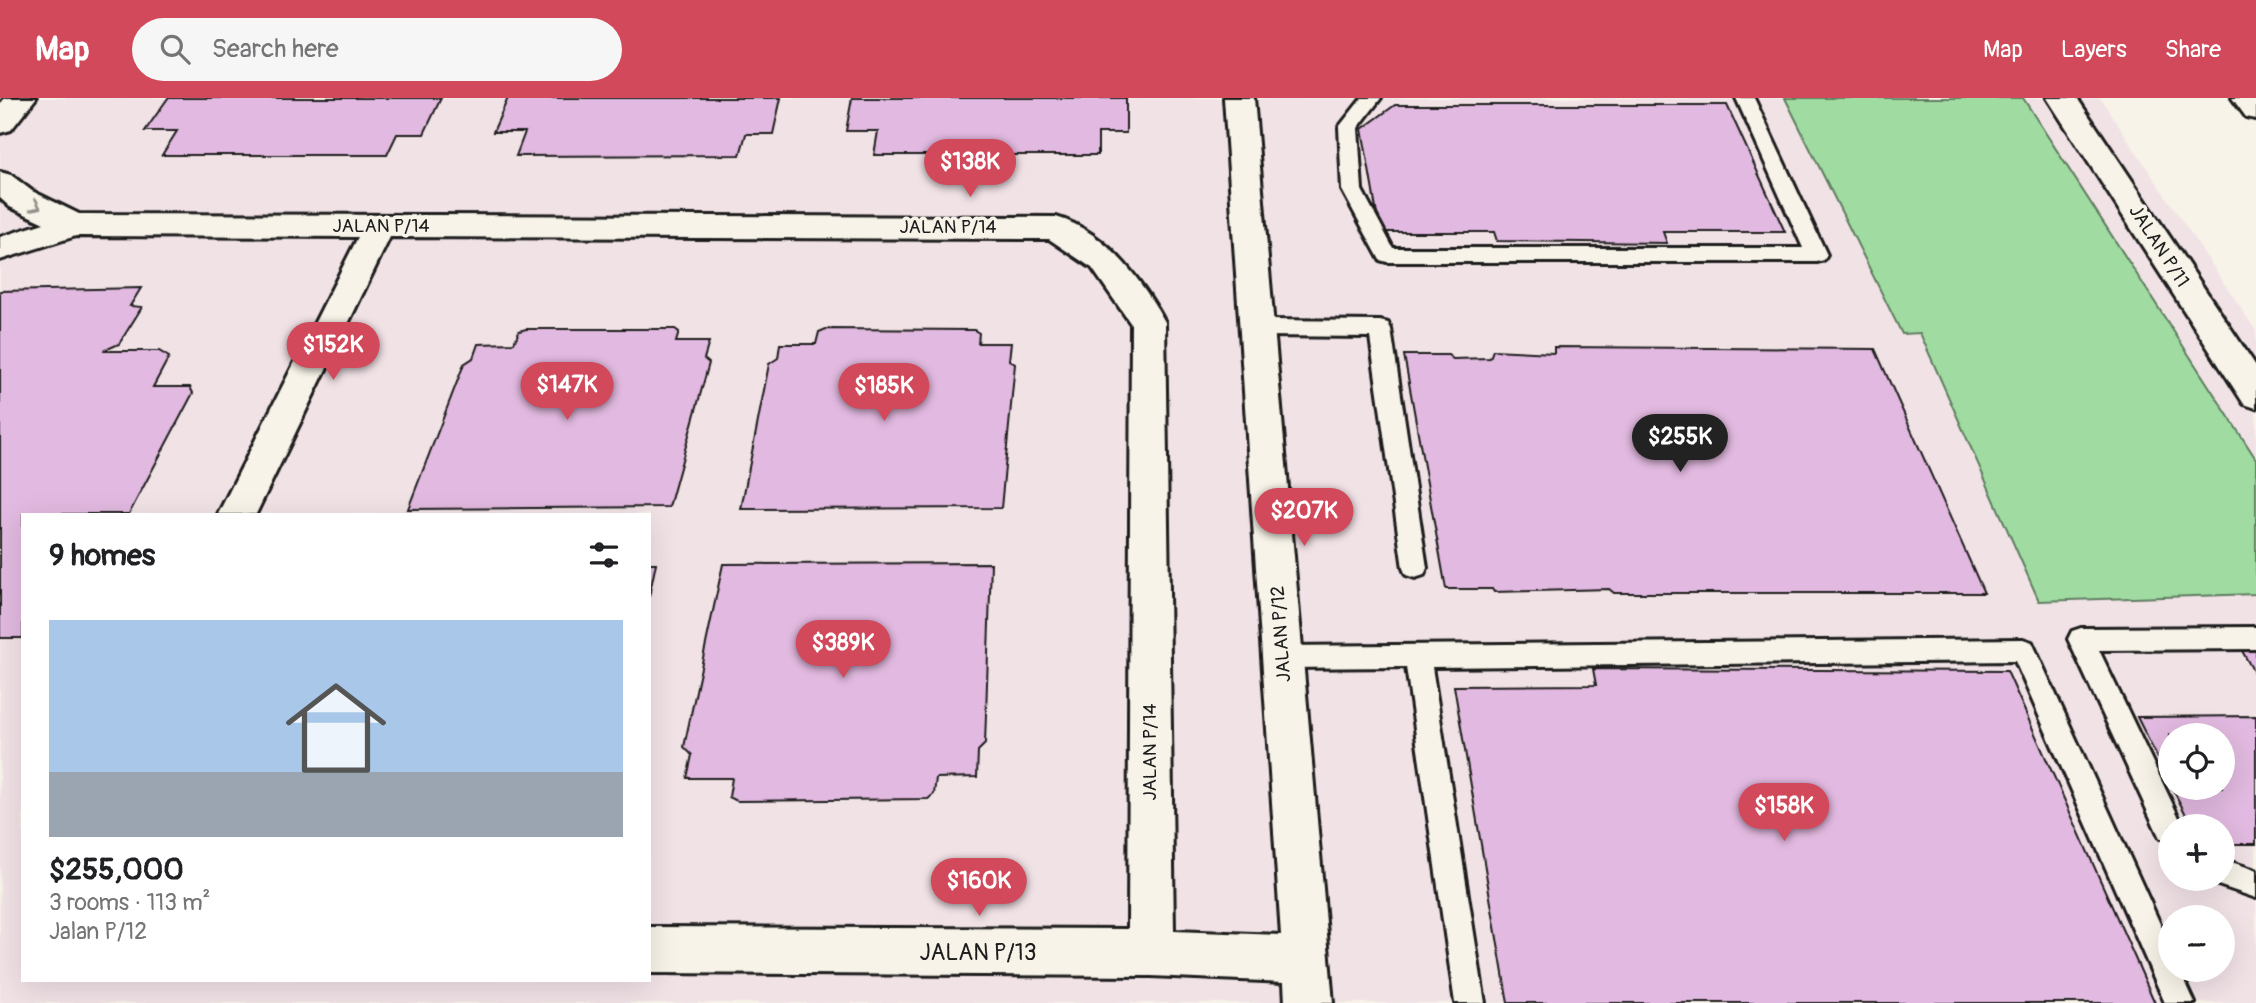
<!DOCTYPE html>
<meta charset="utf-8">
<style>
body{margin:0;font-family:Pangolin,sans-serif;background:#f6f6f6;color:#202124;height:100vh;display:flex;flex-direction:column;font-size:26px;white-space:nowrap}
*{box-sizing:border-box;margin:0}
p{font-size:23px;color:#757577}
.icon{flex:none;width:38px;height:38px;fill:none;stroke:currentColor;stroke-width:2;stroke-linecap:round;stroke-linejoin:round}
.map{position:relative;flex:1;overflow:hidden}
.panel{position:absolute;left:21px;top:415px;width:630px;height:469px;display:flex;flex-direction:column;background:#fff;border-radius:0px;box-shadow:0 7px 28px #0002}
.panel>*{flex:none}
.fabs{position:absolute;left:2158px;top:625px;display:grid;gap:14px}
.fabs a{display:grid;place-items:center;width:77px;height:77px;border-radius:50%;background:#fff;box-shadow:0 7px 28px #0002;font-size:35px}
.price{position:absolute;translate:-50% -60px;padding:0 16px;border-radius:24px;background:#d1495b;color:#fff;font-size:23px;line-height:46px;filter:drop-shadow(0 2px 4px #0008)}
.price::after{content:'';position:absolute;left:50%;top:42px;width:21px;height:16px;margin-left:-10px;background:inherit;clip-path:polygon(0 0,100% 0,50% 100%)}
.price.on{background:#222;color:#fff}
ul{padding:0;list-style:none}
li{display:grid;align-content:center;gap:14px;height:371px;padding:0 28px}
li span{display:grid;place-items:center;height:217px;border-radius:0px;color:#555}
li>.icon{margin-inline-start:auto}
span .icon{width:126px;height:126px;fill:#fffc;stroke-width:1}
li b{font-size:30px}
h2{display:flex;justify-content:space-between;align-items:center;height:84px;padding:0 28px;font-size:30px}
header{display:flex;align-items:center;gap:42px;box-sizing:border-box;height:98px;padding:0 35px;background:#d1495b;color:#fff}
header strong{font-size:33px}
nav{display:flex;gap:38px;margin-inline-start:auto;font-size:24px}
.search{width:490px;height:63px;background:#f6f6f6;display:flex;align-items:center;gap:18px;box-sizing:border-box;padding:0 24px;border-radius:38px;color:#757577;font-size:26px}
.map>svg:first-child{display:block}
</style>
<header>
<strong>Map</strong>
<div class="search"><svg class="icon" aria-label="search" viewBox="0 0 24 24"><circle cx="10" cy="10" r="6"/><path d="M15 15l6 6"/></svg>Search here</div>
<nav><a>Map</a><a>Layers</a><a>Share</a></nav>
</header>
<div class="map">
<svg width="2256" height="905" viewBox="0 0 2256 905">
<rect width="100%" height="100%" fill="#f7f3e8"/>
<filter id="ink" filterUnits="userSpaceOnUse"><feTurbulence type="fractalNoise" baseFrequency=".0143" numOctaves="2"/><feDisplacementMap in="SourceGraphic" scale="14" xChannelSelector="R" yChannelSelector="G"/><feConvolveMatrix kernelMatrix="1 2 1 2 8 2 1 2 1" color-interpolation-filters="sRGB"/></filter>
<g filter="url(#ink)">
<path fill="#f1e2e6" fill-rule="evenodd" d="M0 0H2100L2256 233V905H0ZM23 416H649V882H23ZM2170 637H2222V690H2170ZM2170 728H2222V780H2170ZM2170 819H2222V872H2170Z"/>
<polygon fill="#a0dca2" stroke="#5e7c5f" stroke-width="2" points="1785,0 2023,0 2256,361 2256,496 2039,503 1920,235 1902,236"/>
<g fill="#e2b9e0" stroke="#1c1c1c" stroke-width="2">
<polygon points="168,0 441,0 424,36 397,36 387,57 162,57 177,33 145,33"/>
<polygon points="508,0 781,0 773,36 746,36 740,57 516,58 525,34 493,34"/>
<polygon points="852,0 1126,0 1126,35 1098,35 1098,57 874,57 878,33 846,33"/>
<polygon points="1395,7 1727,7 1785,134 1663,134 1667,145 1497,143 1494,134 1380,134 1362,31"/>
<polygon points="141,190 130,208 142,209 119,246 103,253 159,253 169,259 153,289 190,289 193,295 129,416 23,416 23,540 0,540 0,193"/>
<polygon points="526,231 675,231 679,234 676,244 709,244 704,261 709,265 669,409 408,411 464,266 473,260 478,246 514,245 519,233"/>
<polygon points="826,231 974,232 979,235 978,245 1011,245 1009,262 1015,266 1001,410 741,411 769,266 778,260 780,246 816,246 819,234"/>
<polygon points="1554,249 1875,251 1984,495 1614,495 1609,491 1494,494 1492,491 1446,491 1404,257 1448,257 1453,261 1490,260 1493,252 1554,255"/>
<polygon points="649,465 656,465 649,499"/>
<polygon points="991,465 985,646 978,653 977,679 936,680 934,696 928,701 737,703 729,699 732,680 687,680 692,657 684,649 723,466"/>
<polygon points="2241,551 2256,551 2256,578"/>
<polygon points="1593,571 2007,573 2155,905 1508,905 1454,588 1596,587"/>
<polygon points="2256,618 2256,746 2222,746 2222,728 2192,728 2172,690 2222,690 2222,637 2170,637 2170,685 2137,619"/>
</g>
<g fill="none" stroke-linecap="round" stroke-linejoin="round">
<g stroke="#1c1c1c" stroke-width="6">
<g id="service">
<polygon points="1362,0 1381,0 1358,30 1362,92 1393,150 1803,150 1736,0 1754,0 1827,157 1824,162 1817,164 1387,164 1380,162 1342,92 1339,29"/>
<polygon points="1257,222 1380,223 1388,225 1391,231 1427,470 1424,477 1415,480 1406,477 1403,470 1370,239 1257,238 1249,236 1246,230 1249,224"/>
<polygon points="2256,529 2256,551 2099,552 2183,728 2170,728 2170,744 2160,740 2068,541 2072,533 2081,530"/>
<polygon points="2023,541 2032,544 2170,848 2170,872 2180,872 2195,905 2165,905 2015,563 1432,569 1485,905 1455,905 1406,569 1283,570 1274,567 1270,559 1274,551 1283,548"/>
<polygon points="2222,761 2256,772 2256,800 2212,785 2210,780 2222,780"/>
</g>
</g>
<g stroke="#1c1c1c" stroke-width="6">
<g id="minor">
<path d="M1224 0H1254L1333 905H1285L1284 884 1151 878 649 875V829L1128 831 1131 226 1092 170 1049 141 390 139 256 416H218L358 139 76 138 0 162V139L44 125 10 109 0 100V74L11 77 32 93 79 116 1056 119C1105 133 1141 181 1165 224L1174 833 1281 837Z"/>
<polygon points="2047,0 2077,0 2256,268 2256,310 2244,306"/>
</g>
</g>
<g stroke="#1c1c1c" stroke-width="6">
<polygon id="tertiary" points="5,0 36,0 11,32 0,35 0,6"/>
</g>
<g stroke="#1c1c1c" stroke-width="6">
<polygon id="primary" points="2232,0 2256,0 2256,21 2246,19"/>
</g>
<use href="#service" fill="#f7f3e8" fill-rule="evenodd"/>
<use href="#minor" fill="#f7f3e8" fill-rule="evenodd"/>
<use href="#tertiary" fill="#f7f3e8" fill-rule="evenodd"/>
<use href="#primary" fill="#f7f3e8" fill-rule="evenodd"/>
</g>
<defs><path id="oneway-chevron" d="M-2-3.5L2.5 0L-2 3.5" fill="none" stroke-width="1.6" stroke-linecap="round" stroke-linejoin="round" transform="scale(1.75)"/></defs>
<use stroke="#94928c" href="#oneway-chevron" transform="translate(36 108) rotate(26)"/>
</g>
<g text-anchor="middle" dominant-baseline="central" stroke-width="7" stroke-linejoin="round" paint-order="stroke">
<g font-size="19" fill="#1c1c1c" stroke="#f7f3e8">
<text x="381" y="128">JALAN P/14</text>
<text x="948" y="129">JALAN P/14</text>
<text transform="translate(2159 148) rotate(57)">JALAN P/11</text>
<text transform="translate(1281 536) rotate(-94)">JALAN P/12</text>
<text transform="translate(1150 654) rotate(-90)">JALAN P/14</text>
</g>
<g font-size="23" fill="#1c1c1c" stroke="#f7f3e8">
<text x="978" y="854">JALAN P/13</text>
</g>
</g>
</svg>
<div class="fabs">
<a><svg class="icon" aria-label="locate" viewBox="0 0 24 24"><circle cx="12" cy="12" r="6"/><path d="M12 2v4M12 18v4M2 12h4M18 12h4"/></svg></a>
<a>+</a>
<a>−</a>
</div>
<b class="price" style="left:970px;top:101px">$138K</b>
<b class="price" style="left:333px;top:284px">$152K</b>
<b class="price" style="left:567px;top:324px">$147K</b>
<b class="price" style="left:884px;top:325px">$185K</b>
<b class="price on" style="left:1680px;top:376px">$255K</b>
<b class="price" style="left:1304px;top:450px">$207K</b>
<b class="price" style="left:843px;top:582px">$389K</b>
<b class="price" style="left:1784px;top:745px">$158K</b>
<b class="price" style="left:979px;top:820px">$160K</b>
<section class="panel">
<h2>9 homes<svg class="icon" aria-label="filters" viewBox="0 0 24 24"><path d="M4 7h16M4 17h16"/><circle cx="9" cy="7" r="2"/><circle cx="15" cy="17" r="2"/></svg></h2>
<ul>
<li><span style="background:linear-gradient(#a9c7e8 70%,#9aa5b1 0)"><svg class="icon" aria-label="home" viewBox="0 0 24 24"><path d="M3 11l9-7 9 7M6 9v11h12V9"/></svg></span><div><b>$255,000</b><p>3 rooms · 113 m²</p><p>Jalan P/12</p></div></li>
</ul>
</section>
</div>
